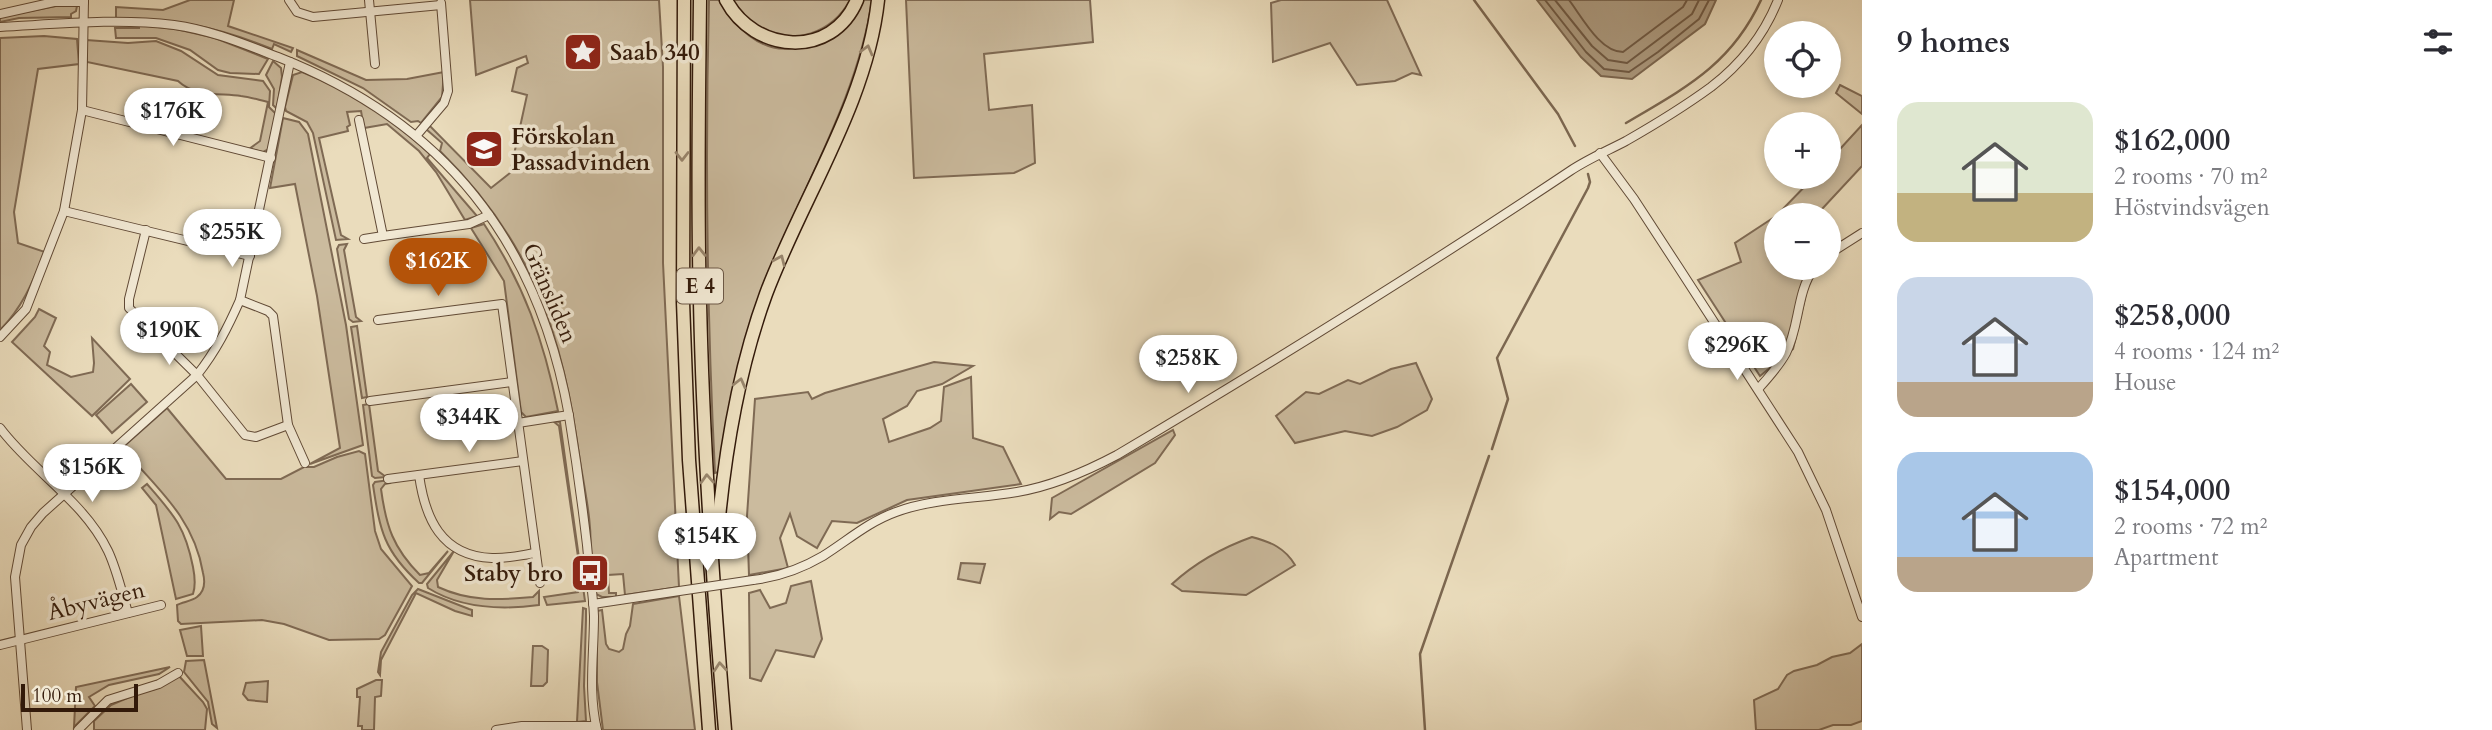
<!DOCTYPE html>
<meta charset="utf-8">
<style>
body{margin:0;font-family:Cardo,serif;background:#f2f2f3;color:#2b2b33;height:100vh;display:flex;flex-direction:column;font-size:26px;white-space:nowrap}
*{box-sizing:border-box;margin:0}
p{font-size:23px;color:#7c7c81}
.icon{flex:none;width:38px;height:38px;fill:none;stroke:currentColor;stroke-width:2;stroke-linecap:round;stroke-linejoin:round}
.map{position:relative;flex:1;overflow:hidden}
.side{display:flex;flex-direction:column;background:#fff;width:630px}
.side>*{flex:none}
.buttons{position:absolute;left:1764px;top:21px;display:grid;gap:14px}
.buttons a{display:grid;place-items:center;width:77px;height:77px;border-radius:50%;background:#fff;box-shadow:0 4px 10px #0003;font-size:35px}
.scale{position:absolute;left:21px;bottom:18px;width:117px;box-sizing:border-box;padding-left:7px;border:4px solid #331a0a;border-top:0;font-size:19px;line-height:24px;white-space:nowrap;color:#331a0a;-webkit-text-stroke:5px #f1e8d3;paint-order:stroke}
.price{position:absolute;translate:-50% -60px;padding:0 16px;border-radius:24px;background:#fff;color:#222;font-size:23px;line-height:46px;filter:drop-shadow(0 2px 4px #0008)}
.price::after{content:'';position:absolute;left:50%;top:42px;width:21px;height:16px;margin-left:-10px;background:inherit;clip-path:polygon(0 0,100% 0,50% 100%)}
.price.on{background:#b45309;color:#fff}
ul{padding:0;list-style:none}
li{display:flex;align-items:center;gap:21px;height:175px;padding:0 35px}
li span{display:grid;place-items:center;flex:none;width:196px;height:140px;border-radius:21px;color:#555}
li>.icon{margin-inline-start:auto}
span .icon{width:84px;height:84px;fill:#fffc;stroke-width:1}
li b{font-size:30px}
h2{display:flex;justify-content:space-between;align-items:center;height:84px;padding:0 35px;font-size:30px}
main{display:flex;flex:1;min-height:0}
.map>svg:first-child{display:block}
</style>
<main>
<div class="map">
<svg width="1862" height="730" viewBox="0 0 1862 730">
<rect width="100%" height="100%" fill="#eadcbc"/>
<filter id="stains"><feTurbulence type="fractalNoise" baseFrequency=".00286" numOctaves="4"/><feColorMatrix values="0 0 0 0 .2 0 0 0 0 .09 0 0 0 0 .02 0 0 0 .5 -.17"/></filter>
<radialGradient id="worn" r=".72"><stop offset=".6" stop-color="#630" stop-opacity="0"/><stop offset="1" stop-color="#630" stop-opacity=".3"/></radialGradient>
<g fill="#cbbb9e" stroke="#7f6a54" stroke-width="2">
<path d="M190 0H234L228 26 293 48 291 52 274 44 272 49C216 26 175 19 116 18V7L163 10Z"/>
<path d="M470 0H659L663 67V263L679 587 625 595 623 574 608 575 609 593H616V597H602L596 594 593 557H590C593 526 585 492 580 461 562 333 534 244 440 151L442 143 426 129 430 126 491 188 510 173 527 95 512 91 517 68 528 63 526 56 476 75Z"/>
<path d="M709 0H719C733 25 761 54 793 48 803 46 814 38 823 33 846 22 850 22 864 0H872C859 89 812 171 777 253 747 324 729 396 719 472L715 473C707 315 705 158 709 0Z"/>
<path d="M732 0H850C833 32 792 48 760 28 748 21 740 11 732 0Z"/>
<polygon points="906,0 1090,0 1093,42 984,54 989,110 1032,105 1035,163 1014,173 914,178"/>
<polygon points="1281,0 1387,0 1421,75 1412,73 1395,81 1357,85 1330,43 1273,62 1271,3"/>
<polygon points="66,4 77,6 76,11 71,14 71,17 19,18 0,22 0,17"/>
<polygon points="139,25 176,29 215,38 268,59 259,74 230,73 218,70 190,50 156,38 116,38 115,28 139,28"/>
<path d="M44 36 77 39 79 64 38 69 14 212 18 243 45 252C33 281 23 307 0 330V38Z"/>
<path d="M86 40 128 43 156 41 181 51 218 75 263 81 270 91 269 107 276 114 269 149 263 152 249 149 260 141 268 102C259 100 250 97 241 96 219 93 195 97 178 81L87 62Z"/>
<polygon points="297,50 366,80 407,79 444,72 442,97 421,123 418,121 411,122 363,88 297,56"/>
<polygon points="273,61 281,68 282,77 277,109 273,105 274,89 266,75"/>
<path d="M302 72C348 90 393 119 430 154L427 158 477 216 465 220 436 172 419 151 387 124 364 128 361 111 347 112 350 125 347 127 348 131 319 138 341 235 348 239 336 240 313 133 307 122 286 111 285 107 293 75Z"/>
<polygon points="1840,85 1862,96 1862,114 1836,93"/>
<polygon points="283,118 299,122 308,134 346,325 363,445 310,464 340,448 317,296 295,184 270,188"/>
<polygon points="1862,125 1862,166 1822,209 1821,215 1777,215 1814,177 1829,177 1829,161"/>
<polygon points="1776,216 1776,268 1812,268 1793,349 1760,376 1698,280 1741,262 1735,243"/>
<path d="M484 224C524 284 544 341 558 411L526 417 521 412 504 281 471 228Z"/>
<polygon points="347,244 344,250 356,317 361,321 353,322 349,319 337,249 339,245"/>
<polygon points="39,309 56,318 44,346 50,352 47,365 71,377 93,372 94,363 92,338 130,379 92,416 12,342 35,317"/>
<polygon points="357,326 367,397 362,398 351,327"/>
<polygon points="934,362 973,366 942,384 917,391 907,406 883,419 889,442 930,428 941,421 944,387 971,377 973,438 1003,447 1021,484 907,500 857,523 832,521 817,548 797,536 790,514 780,538 788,568 749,575 747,516 755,399 808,392 812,399 825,393"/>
<polygon points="1416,363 1432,399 1427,410 1397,427 1372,436 1345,431 1295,443 1276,416 1306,392 1319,394 1348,380 1360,384 1391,369"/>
<polygon points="131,384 147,402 112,433 96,415"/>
<polygon points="369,404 378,471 386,477 375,478 372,476 363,405"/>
<path d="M167 408 226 479H281L304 467H314L337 457 359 451 365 454 375 531 381 549 412 586 385 635 379 639 329 640 284 624 262 620 181 624 178 621 177 605C183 602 192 601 197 597 205 591 205 581 203 573 194 518 157 488 122 448Z"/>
<polygon points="553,421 560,422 585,601 547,605 544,597 578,592 582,584 559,426"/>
<polygon points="1173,430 1175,435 1155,463 1071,514 1059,512 1050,519 1052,498"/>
<path d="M389 480 390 483 385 484 381 489C386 526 393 548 420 575L429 573 448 551 422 583H419C384 551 380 531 373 485L375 482Z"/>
<path d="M147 484C173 514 185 526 193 567 195 577 196 585 193 594L176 599 156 505 142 488Z"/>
<path d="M1252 537C1271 542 1285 548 1295 565L1246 595 1182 591 1172 584C1196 562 1221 548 1252 537Z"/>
<path d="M454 551 437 580 438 587C470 602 499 600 533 597L539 591V605C502 610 460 608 428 588L427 584Z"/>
<polygon points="961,563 985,564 980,583 958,579"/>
<polygon points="811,581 822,639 814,657 776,650 761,681 750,678 749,593 760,590 770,608 786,603 791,586"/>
<polygon points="418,589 469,609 472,610 472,616 455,611 416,593 381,660 380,675 378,672 381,652 412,595"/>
<polygon points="679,596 695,730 603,730 597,682 597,611 602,610 606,644 609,649 619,652 623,649 626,634 630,626 633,604"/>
<polygon points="583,608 586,609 586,620 584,686 586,721 577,722"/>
<polygon points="201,626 203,656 187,656 180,630"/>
<polygon points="1862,644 1862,721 1851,725 1833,725 1819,730 1756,730 1754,700 1778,689 1787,675 1794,671 1817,665 1832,657 1850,653"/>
<polygon points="533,646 542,646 548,650 547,682 543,686 531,686"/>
<polygon points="204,660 217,728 212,724 208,702 184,672 186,661"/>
<polygon points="170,667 159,674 109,685 89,697 95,706 74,727 76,687"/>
<polygon points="179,676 203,702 207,709 205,730 94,730 94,721 111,705 139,693 155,689"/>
<polygon points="376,680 382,680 381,696 375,697 374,730 362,730 362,726 358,726 360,697 357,697 357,689"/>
<polygon points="268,681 267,702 248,700 243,694 246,683"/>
</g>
<polygon fill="#ac9a7f" stroke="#7c6750" stroke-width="2" points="1537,0 1716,0 1705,24 1632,79 1601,76 1581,57"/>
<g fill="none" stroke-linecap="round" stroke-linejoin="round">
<g stroke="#705a44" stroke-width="2">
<polyline points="1545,0 1586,52 1604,69 1629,72 1658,52 1699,19 1709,0"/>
<polyline points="1555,0 1592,46 1608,60 1627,63 1692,14 1699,0"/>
<path d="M1569 0C1582 17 1600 52 1623 52L1683 7 1687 0"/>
</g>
<g stroke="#7c6750" stroke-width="2.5">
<polyline points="1474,0 1558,114 1575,146"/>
<path d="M1626 123C1685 88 1731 65 1761 0"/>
<polyline points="1492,449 1508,399 1497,358 1588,188 1590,182 1588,174"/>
<polyline points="1425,730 1420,654 1489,456"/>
</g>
<g stroke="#614a36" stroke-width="10">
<g id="minor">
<polyline points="289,0 297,12 313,17 441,5"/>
<polyline points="369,0 375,64"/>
<polyline points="0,14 54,2 84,2"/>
<path d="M0 27C58 24 117 18 174 25 211 30 244 44 278 57 444 122 538 241 569 416 576 459 582 502 587 545 589 569 593 592 594 616 594 654 588 692 597 730"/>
<polyline points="82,110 271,158"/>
<polyline points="359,120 383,236 469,224 489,215"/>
<polyline points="416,136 444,103 448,91 441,3"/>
<polyline points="1600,153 1634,199 1679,268 1798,452 1826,510 1862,617"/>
<polyline points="64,211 250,256"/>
<polyline points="146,230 129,299 129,308 197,375 245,435 256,437 288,425"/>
<polyline points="364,239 383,236"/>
<polyline points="1829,254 1862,233"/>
<polyline points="240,300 268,311 273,316 288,425 305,463"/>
<polyline points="378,320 502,304 540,583"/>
<polyline points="0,337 26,309 64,211 82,110 84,0"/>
<path d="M1759 388C1769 377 1779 366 1786 353 1800 326 1796 293 1814 268"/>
<polyline points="370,401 512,382"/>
<polyline points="518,423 569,415"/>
<path d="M0 428C32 471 84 501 108 551 117 570 122 593 128 613"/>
<path d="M419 475C425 518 441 556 492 558 506 559 521 555 536 553"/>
<polyline points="388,479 523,461"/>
<path d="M753 580C778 577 801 569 823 556 847 541 868 522 896 512 934 498 977 499 1017 492 1053 486 1085 472 1117 455 1270 364 1422 270 1570 171 1588 159 1607 151 1626 141 1654 125 1685 106 1711 87 1741 64 1764 35 1778 0"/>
<polyline points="593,604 666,593"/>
<polyline points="0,645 161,605"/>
<path d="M27 730 15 577 21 545 31 527 43 513 197 375C216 351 228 327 240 300L290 62"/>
<polyline points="78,730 108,700 159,684 178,673"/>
<polyline points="496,730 522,726 596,726"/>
</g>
</g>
<g stroke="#331a0a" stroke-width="15">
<g id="highway">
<polyline points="684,0 683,302 689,460 709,730"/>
<path d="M700 0C699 101 697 201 700 302 703 445 713 587 725 730"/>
<path d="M726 0C754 53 832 60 857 0"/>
<path d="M717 539C724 456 737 373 766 294 802 198 867 103 878 0"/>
</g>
</g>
<use href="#minor" stroke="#f1e8d3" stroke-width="8"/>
<use href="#highway" stroke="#eadcbc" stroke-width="12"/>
<g stroke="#614a36" stroke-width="10" stroke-linecap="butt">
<polyline id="minor-bridge" points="666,593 753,580"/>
</g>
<use href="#minor-bridge" stroke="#f1e8d3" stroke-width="8"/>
</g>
<defs><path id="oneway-chevron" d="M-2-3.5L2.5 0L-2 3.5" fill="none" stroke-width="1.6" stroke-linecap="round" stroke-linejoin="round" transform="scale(1.75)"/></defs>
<g stroke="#98856c">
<use href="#oneway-chevron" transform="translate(867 50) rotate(-75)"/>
<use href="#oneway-chevron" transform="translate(682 156) rotate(90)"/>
<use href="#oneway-chevron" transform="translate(699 252) rotate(-91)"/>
<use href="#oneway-chevron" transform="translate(780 260) rotate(-66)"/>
<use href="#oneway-chevron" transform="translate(740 383) rotate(-76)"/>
<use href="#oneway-chevron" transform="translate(707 479) rotate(-93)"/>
<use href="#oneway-chevron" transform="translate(720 667) rotate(-95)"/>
</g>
<defs>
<g id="sight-square" transform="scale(2.0125)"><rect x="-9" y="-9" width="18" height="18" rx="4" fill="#8f2418" stroke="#f1e8d3"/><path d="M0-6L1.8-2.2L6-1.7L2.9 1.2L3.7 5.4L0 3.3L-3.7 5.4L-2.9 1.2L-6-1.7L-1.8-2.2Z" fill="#fff"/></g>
<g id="school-square" transform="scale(2.0125)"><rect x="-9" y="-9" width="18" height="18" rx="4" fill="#8f2418" stroke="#f1e8d3"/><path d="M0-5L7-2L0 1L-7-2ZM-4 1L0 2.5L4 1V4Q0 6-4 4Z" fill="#fff"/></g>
<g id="bus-square" transform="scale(2.0125)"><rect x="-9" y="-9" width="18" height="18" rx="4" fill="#8f2418" stroke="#f1e8d3"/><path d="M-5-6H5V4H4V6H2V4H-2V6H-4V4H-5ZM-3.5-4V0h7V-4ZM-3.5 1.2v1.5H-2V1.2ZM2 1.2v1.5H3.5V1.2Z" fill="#fff"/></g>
</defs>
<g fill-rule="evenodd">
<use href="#sight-square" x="583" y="52"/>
<use href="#school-square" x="484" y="149"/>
<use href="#bus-square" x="590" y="573"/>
</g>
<g text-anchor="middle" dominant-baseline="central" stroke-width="7" stroke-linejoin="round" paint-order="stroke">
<rect fill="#f1e8d3" stroke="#6c5846" stroke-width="2" x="677" y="268.5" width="46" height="35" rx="5"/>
<g font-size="21" font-weight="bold" fill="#331a0a">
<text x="700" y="286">E 4</text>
</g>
<g font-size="23" font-weight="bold" fill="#331a0a" stroke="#f1e8d3" text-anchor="start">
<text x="610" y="52">Saab 340</text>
<text x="511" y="136">Förskolan<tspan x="511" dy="26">Passadvinden</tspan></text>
<text x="563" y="573" text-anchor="end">Staby bro</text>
</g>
<g font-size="23" fill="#331a0a" stroke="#f1e8d3">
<text transform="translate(550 293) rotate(67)">Gränsliden</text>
<text transform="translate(96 601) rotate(-14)">Åbyvägen</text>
</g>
</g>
<rect width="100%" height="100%" filter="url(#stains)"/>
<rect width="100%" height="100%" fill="url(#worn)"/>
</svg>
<div class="buttons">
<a><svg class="icon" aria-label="locate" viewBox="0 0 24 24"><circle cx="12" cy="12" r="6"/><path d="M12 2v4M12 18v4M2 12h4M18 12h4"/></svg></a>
<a>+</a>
<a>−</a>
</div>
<div class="scale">100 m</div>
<b class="price" style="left:173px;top:148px">$176K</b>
<b class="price" style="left:232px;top:269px">$255K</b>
<b class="price on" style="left:438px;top:298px">$162K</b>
<b class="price" style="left:169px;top:367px">$190K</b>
<b class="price" style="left:1737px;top:382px">$296K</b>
<b class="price" style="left:1188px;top:395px">$258K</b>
<b class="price" style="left:469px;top:454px">$344K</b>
<b class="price" style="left:92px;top:504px">$156K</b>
<b class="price" style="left:707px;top:573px">$154K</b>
</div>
<section class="side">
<h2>9 homes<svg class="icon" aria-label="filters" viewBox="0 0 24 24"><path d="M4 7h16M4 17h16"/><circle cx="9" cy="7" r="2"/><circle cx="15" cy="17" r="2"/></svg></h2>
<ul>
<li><span style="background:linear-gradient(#dfe7d0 65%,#c2b280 0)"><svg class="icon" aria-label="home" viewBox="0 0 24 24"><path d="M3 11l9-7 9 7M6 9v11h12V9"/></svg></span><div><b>$162,000</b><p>2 rooms · 70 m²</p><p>Höstvindsvägen</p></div></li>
<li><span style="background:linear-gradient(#c9d6e8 75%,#b9a48a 0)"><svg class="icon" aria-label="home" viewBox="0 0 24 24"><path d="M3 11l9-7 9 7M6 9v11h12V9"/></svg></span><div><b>$258,000</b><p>4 rooms · 124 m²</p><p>House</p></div></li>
<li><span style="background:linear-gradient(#a9c7e8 75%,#b9a48a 0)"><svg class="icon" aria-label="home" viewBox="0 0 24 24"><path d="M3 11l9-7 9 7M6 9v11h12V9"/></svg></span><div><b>$154,000</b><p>2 rooms · 72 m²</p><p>Apartment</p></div></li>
</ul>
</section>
</main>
